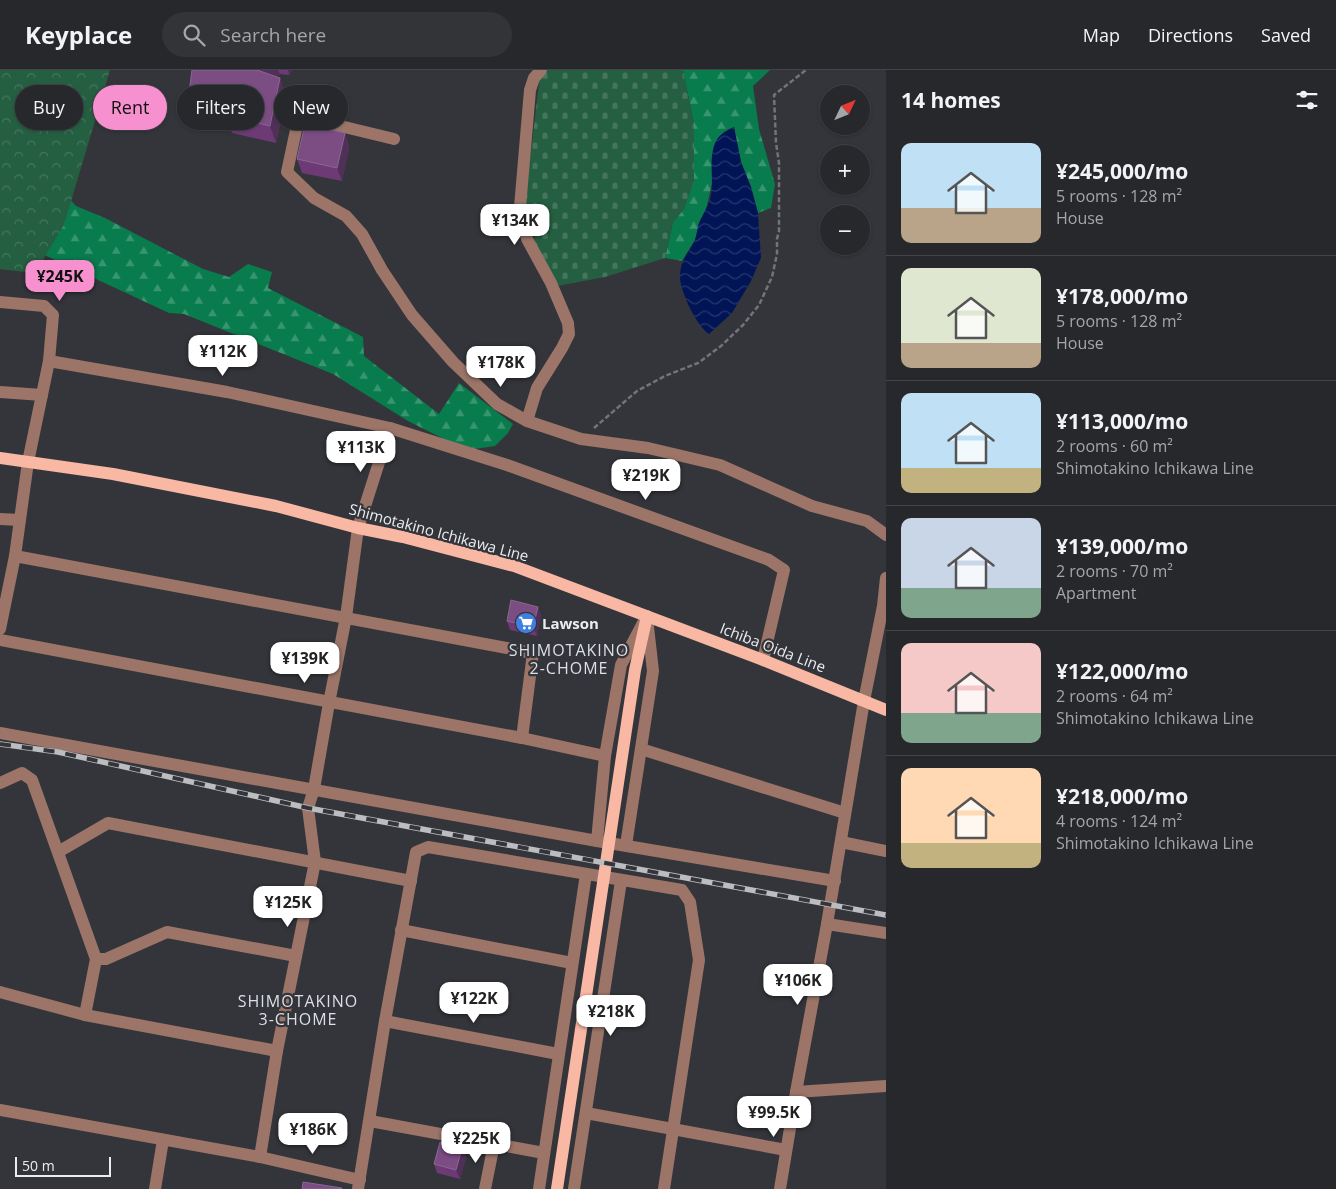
<!DOCTYPE html>
<meta charset="utf-8">
<style>
body{margin:0;font-family:"Open Sans",sans-serif;background:#323438;color:#f1f3f6;height:100vh;display:flex;flex-direction:column;font-size:19px;white-space:nowrap}
*{box-sizing:border-box;margin:0}
p{font-size:16px;color:#a4a6a9}
.icon{flex:none;width:28px;height:28px;fill:none;stroke:currentColor;stroke-width:2;stroke-linecap:round;stroke-linejoin:round}
.map{position:relative;flex:1;overflow:hidden}
.panel{display:flex;flex-direction:column;background:#26282c;width:450px}
.panel>*{flex:none}
.banner{position:absolute;left:15px;top:15px;width:475px;height:45px;display:flex;gap:10px}
.needle{width:32px;rotate:47deg}
.buttons{position:absolute;left:820px;top:15px;display:grid;gap:10px}
.buttons a{display:grid;place-items:center;width:50px;height:50px;border-radius:50%;background:#26282c;box-shadow:0 1px 4px #0004,0 0 0 1px #424448;font-size:25px}
.scale{position:absolute;left:15px;bottom:12px;width:96px;box-sizing:border-box;padding-left:5px;border:2px solid #eaecef;border-top:0;font-size:14px;line-height:18px;white-space:nowrap;color:#eaecef;-webkit-text-stroke:4px #33353a;paint-order:stroke}
.price{position:absolute;translate:-50% -42px;padding:0 11px;border-radius:10px;background:#fff;color:#222;font-size:16px;line-height:32px;filter:drop-shadow(0 1px 2px #0008)}
.price::after{content:'';position:absolute;left:50%;top:30px;width:15px;height:11px;margin-left:-8px;background:inherit;clip-path:polygon(0 0,100% 0,50% 100%)}
.price.on{background:#f690cf;color:#111}
ul{padding:0;list-style:none}
li{display:flex;align-items:center;gap:15px;height:125px;padding:0 15px}
li+li{border-top:1px solid #424448}
li span{display:grid;place-items:center;flex:none;width:140px;height:100px;border-radius:10px;color:#555}
li>.icon{margin-inline-start:auto}
span .icon{width:60px;height:60px;fill:#fffc;stroke-width:1}
li b{font-size:21px}
h2{display:flex;justify-content:space-between;align-items:center;height:60px;padding:0 15px;font-size:21px}
.tag{padding:0 18px;border-radius:22px;background:#26282c;box-shadow:0 1px 4px #0004,0 0 0 1px #424448;font-size:18px;line-height:45px}
.tag.on{background:#f690cf;color:#111}
header{display:flex;align-items:center;gap:30px;box-sizing:border-box;height:70px;padding:0 25px;background:#26282c;border-bottom:1px solid #424448}
header strong{font-size:24px}
nav{display:flex;gap:28px;margin-inline-start:auto;font-size:18px}
.search{width:350px;height:45px;background:#323438;display:flex;align-items:center;gap:12px;box-sizing:border-box;padding:0 18px;border-radius:28px;color:#a4a6a9;font-size:19px}
main{display:flex;flex:1;min-height:0}
.map>svg:first-child{display:block}
</style>
<header>
<strong>Keyplace</strong>
<div class="search"><svg class="icon" aria-label="search" viewBox="0 0 24 24"><circle cx="10" cy="10" r="6"/><path d="M15 15l6 6"/></svg>Search here</div>
<nav><a>Map</a><a>Directions</a><a>Saved</a></nav>
</header>
<main>
<div class="map">
<svg width="886" height="1119" viewBox="0 0 886 1119">
<defs>
<pattern id="forest-firs" width="22" height="20" patternUnits="userSpaceOnUse" patternTransform="scale(1.25)"><rect width="22" height="20" fill="#087c4c"/><path d="M5 1l3.5 6h-7zM16 11l3.5 6h-7z" fill="#38956f"/></pattern>
<pattern id="cemetery-stones" width="16" height="16" patternUnits="userSpaceOnUse" patternTransform="scale(1.25)"><rect width="16" height="16" fill="#255f41"/><path d="M2 7V4a2 2 0 0 1 4 0v3zM10 15v-3a2 2 0 0 1 4 0v3z" fill="#45765d"/></pattern>
<pattern id="park-crowns" width="20" height="18" patternUnits="userSpaceOnUse" patternTransform="scale(1.25)"><rect width="20" height="18" fill="#255f41"/><path d="M2 6a3 3 0 1 1 6 0M12 15a3 3 0 1 1 6 0" fill="none" stroke="#45765d"/></pattern>
<pattern id="water-waves" width="16" height="10" patternUnits="userSpaceOnUse" patternTransform="scale(1.25)"><rect width="16" height="10" fill="#011556"/><path d="M0 5q4-4 8 0t8 0" fill="none" stroke="#26376f"/></pattern>
</defs>
<rect width="100%" height="100%" fill="#33353a"/>
<g fill="url(#forest-firs)">
<polygon points="0,0 65,124 76,136 105,148 203,199 229,207 248,194 272,202 268,218 363,267 364,286 439,344 459,313 513,354 508,363 495,376 474,379 454,374 408,351 333,304 184,244 169,243 38,182"/>
<polygon points="683,0 770,0 753,16 759,59 775,114 771,138 758,143 751,117 741,92 734,57 724,62 706,139 699,154 695,170 682,191 665,188 673,152 684,139 694,54"/>
</g>
<polygon fill="url(#cemetery-stones)" points="546,0 683,0 694,54 694,112 684,139 673,152 665,188 605,207 557,216 536,175 525,130 540,6"/>
<polygon fill="url(#park-crowns)" points="0,0 110,0 64,155 44,188 42,204 0,199"/>
<path fill="url(#water-waves)" d="M734 57 741 92 751 117 758 143 761 188 751 211 732 243 709 264C697 257 680 221 680 207 680 192 687 184 694 172 697 166 697 159 699 153 703 144 709 135 711 125 714 108 708 87 716 71 720 64 727 60 734 57Z"/>
<g fill="none" stroke-linecap="round" stroke-linejoin="round">
<polyline stroke="#727478" stroke-width="2.5" stroke-dasharray="5 2.5" stroke-linecap="butt" points="594,358 637,321 665,306 698,293 721,276 743,255 759,235 772,207 777,184 777,169 779,161 779,93 776,73 774,25 806,0"/>
<g stroke="#9c7568" stroke-width="12">
<polyline points="394,69 299,46 287,102 314,128 346,146 362,164 382,200 412,245 453,292 497,334 527,351 581,369 648,378 720,395 812,436 867,451 886,465"/>
<polyline points="0,232 44,236 53,245 49,291 28,392 15,486 0,559"/>
<polyline points="49,291 227,322 390,358 507,395 769,490 784,500 763,590"/>
<polyline points="0,322 42,325"/>
<polyline points="527,351 537,318 562,278 569,264 568,253 551,213 527,169 520,137 530,20 534,8 541,0"/>
<polyline points="0,449 20,450"/>
<polyline points="15,486 533,583 522,668"/>
<polyline points="0,570 522,668 605,686"/>
<polyline points="0,663 597,771 835,811"/>
<polyline points="641,679 845,743"/>
<polyline points="0,713 22,703 32,710 96,889 85,945"/>
<polyline points="597,771 605,686 621,595 644,551"/>
<polyline points="841,772 886,781"/>
<polyline points="626,775 653,601 647,548"/>
<polyline points="58,782 108,753 411,811"/>
<polyline points="827,854 886,863"/>
<polyline points="401,860 572,893"/>
<polyline points="96,889 106,889 167,862 296,886"/>
<polyline points="0,922 85,945 277,981"/>
<polyline points="385,951 558,984"/>
<polyline points="796,1022 886,1016"/>
<polyline points="0,1040 260,1087 360,1110"/>
<polyline points="586,1043 786,1080"/>
<polyline points="370,1051 544,1083"/>
<polyline points="260,1087 277,981 315,792 308,738 314,719 329,633 346,547 358,458 390,358"/>
<polyline points="155,1119 163,1070"/>
<polyline points="358,1119 385,951 416,782 428,777 682,820 690,832 699,890 664,1119"/>
<polyline points="485,1119 494,1074"/>
<polyline points="539,1119 586,804"/>
<polyline points="574,1119 621,811"/>
<polyline points="780,1119 796,1022 827,854 864,631 883,536 886,508"/>
</g>
<g stroke="#f9b8a3" stroke-width="12">
<polyline points="0,388 113,404 276,436 358,458 403,467 514,496 763,590 886,640"/>
<polyline points="557,1119 635,600 647,546"/>
</g>
<g stroke="#bbbdc0" stroke-width="5.5">
<polyline id="rail" points="0,674 58,682 308,738 886,845"/>
</g>
<use href="#rail" stroke="#33353a" stroke-width="4" stroke-dasharray="11" stroke-linecap="butt"/>
</g>
<g fill="#6d3a76">
<polygon points="192,0 292,0 289,5 280,4 275,7 280,8 286,26 276,73 232,63 229,53 194,47 188,30"/>
<polygon points="345,63 349,77 342,111 302,103 297,89"/>
<polygon points="538,537 541,546 537,566 510,560 507,551"/>
<polygon points="462,1078 466,1087 460,1109 437,1103 434,1094"/>
</g>
<g fill="#503059">
<polygon points="254,0 278,0 280,4 260,17"/>
<polygon points="288,0 292,0 289,5"/>
<polygon points="280,8 286,26 276,73 270,56"/>
<polygon points="345,63 349,77 342,111 337,98"/>
<polygon points="538,537 541,546 537,566 533,557"/>
<polygon points="462,1078 466,1087 460,1109 456,1100"/>
</g>
<g fill="#7b4d83" stroke="#8c6694">
<polygon points="192,0 257,0 280,8 270,56 226,45 227,37 188,30"/>
<polygon points="305,54 345,63 337,98 297,89"/>
<polygon points="511,530 538,537 533,557 507,551"/>
<polygon points="440,1072 462,1078 456,1100 434,1094"/>
<polygon points="303,1112 342,1118 341,1119 302,1119"/>
</g>
<defs>
<g id="supermarket-disc" transform="scale(1.125)"><circle r="9.5" fill="#3f7fe0" stroke="#33353a"/><path d="M-6-5.5h2.5l.6 2H6L4.5 2H-2.5L-4.4-4H-6ZM-1.5 3.2a1.3 1.3 0 1 0 .1 0ZM3 3.2a1.3 1.3 0 1 0 .1 0Z" fill="#fff"/></g>
</defs>
<g fill-rule="evenodd">
<use href="#supermarket-disc" x="526" y="553"/>
</g>
<g text-anchor="middle" dominant-baseline="central" stroke-width="4.5" stroke-linejoin="round" paint-order="stroke">
<g font-size="15" fill="#eaecef" stroke="#33353a">
<text transform="translate(439 462) rotate(15)">Shimotakino Ichikawa Line</text>
<text transform="translate(773 577) rotate(21)">Ichiba Oida Line</text>
</g>
<g font-size="15" font-weight="bold" fill="#eaecef" stroke="#33353a" text-anchor="start">
<text x="542" y="553">Lawson</text>
</g>
<g font-size="16" letter-spacing="1" fill="#dcdfe6" stroke="#33353a">
<text x="569" y="580">SHIMOTAKINO<tspan x="569" dy="18">2-CHOME</tspan></text>
<text x="298" y="931">SHIMOTAKINO<tspan x="298" dy="18">3-CHOME</tspan></text>
</g>
</g>
</svg>
<div class="buttons">
<a><svg class="needle" viewBox="-14 -14 28 28"><path d="M0-13l5 13h-10z" fill="#e53935"/><path d="M0 13l5-13h-10z" fill="#a4a6a9"/></svg></a>
<a>+</a>
<a>−</a>
</div>
<div class="scale">50 m</div>
<b class="price" style="left:515px;top:176px">¥134K</b>
<b class="price on" style="left:60px;top:232px">¥245K</b>
<b class="price" style="left:223px;top:307px">¥112K</b>
<b class="price" style="left:501px;top:318px">¥178K</b>
<b class="price" style="left:361px;top:403px">¥113K</b>
<b class="price" style="left:646px;top:431px">¥219K</b>
<b class="price" style="left:305px;top:614px">¥139K</b>
<b class="price" style="left:288px;top:858px">¥125K</b>
<b class="price" style="left:798px;top:936px">¥106K</b>
<b class="price" style="left:474px;top:954px">¥122K</b>
<b class="price" style="left:611px;top:967px">¥218K</b>
<b class="price" style="left:774px;top:1068px">¥99.5K</b>
<b class="price" style="left:313px;top:1085px">¥186K</b>
<b class="price" style="left:476px;top:1094px">¥225K</b>
<div class="banner">
<a class="tag">Buy</a>
<a class="tag on">Rent</a>
<a class="tag">Filters</a>
<a class="tag">New</a>
</div>
</div>
<section class="panel">
<h2>14 homes<svg class="icon" aria-label="filters" viewBox="0 0 24 24"><path d="M4 7h16M4 17h16"/><circle cx="9" cy="7" r="2"/><circle cx="15" cy="17" r="2"/></svg></h2>
<ul>
<li><span style="background:linear-gradient(#bfe0f5 65%,#b9a48a 0)"><svg class="icon" aria-label="home" viewBox="0 0 24 24"><path d="M3 11l9-7 9 7M6 9v11h12V9"/></svg></span><div><b>¥245,000/mo</b><p>5 rooms · 128 m²</p><p>House</p></div></li>
<li><span style="background:linear-gradient(#dfe7d0 75%,#b9a48a 0)"><svg class="icon" aria-label="home" viewBox="0 0 24 24"><path d="M3 11l9-7 9 7M6 9v11h12V9"/></svg></span><div><b>¥178,000/mo</b><p>5 rooms · 128 m²</p><p>House</p></div></li>
<li><span style="background:linear-gradient(#bfe0f5 75%,#c2b280 0)"><svg class="icon" aria-label="home" viewBox="0 0 24 24"><path d="M3 11l9-7 9 7M6 9v11h12V9"/></svg></span><div><b>¥113,000/mo</b><p>2 rooms · 60 m²</p><p>Shimotakino Ichikawa Line</p></div></li>
<li><span style="background:linear-gradient(#c9d6e8 70%,#7fa58c 0)"><svg class="icon" aria-label="home" viewBox="0 0 24 24"><path d="M3 11l9-7 9 7M6 9v11h12V9"/></svg></span><div><b>¥139,000/mo</b><p>2 rooms · 70 m²</p><p>Apartment</p></div></li>
<li><span style="background:linear-gradient(#f6c9c9 70%,#7fa58c 0)"><svg class="icon" aria-label="home" viewBox="0 0 24 24"><path d="M3 11l9-7 9 7M6 9v11h12V9"/></svg></span><div><b>¥122,000/mo</b><p>2 rooms · 64 m²</p><p>Shimotakino Ichikawa Line</p></div></li>
<li><span style="background:linear-gradient(#ffd9b3 75%,#c2b280 0)"><svg class="icon" aria-label="home" viewBox="0 0 24 24"><path d="M3 11l9-7 9 7M6 9v11h12V9"/></svg></span><div><b>¥218,000/mo</b><p>4 rooms · 124 m²</p><p>Shimotakino Ichikawa Line</p></div></li>
</ul>
</section>
</main>
